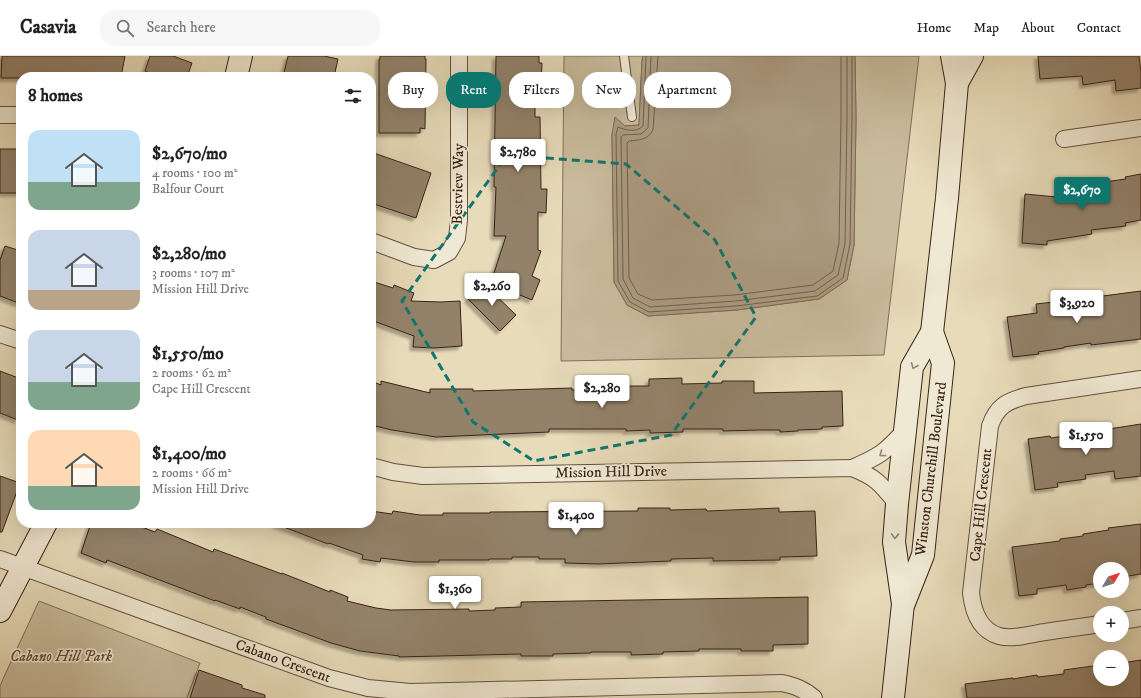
<!DOCTYPE html>
<meta charset="utf-8">
<style>
body{margin:0;font-family:"IM FELL DW Pica",serif;background:#f6f6f6;color:#222;height:100vh;display:flex;flex-direction:column;font-size:15px;white-space:nowrap}
*{box-sizing:border-box;margin:0}
p{font-size:13px;color:#767676}
.icon{flex:none;width:22px;height:22px;fill:none;stroke:currentColor;stroke-width:2;stroke-linecap:round;stroke-linejoin:round}
.map{position:relative;flex:1;overflow:hidden}
.panel{position:absolute;left:16px;top:16px;width:360px;height:456px;display:flex;flex-direction:column;background:#fff;border-radius:16px;box-shadow:0 4px 16px #0002}
.panel>*{flex:none}
.top-card{position:absolute;left:388px;top:16px;width:380px;height:36px;display:flex;gap:8px}
.needle{width:26px;rotate:51deg}
.tools{position:absolute;left:1093px;top:506px;display:grid;gap:8px}
.tools a{display:grid;place-items:center;width:36px;height:36px;border-radius:50%;background:#fff;box-shadow:0 4px 16px #0002;font-size:20px}
.price{position:absolute;translate:-50% -34px;padding:0 9px;border-radius:4px;background:#fff;color:#222;font-size:13px;line-height:26px;filter:drop-shadow(0 1px 2px #0008)}
.price::after{content:'';position:absolute;left:50%;top:24px;width:12px;height:9px;margin-left:-6px;background:inherit;clip-path:polygon(0 0,100% 0,50% 100%)}
.price.selected{background:#0f766e;color:#fff}
ul{padding:0;list-style:none}
li{display:flex;align-items:center;gap:12px;height:100px;padding:0 12px}
li span{display:grid;place-items:center;flex:none;width:112px;height:80px;border-radius:12px;color:#555}
li>.icon{margin-inline-start:auto}
span .icon{width:48px;height:48px;fill:#fffc;stroke-width:1}
li b{font-size:17px}
h2{display:flex;justify-content:space-between;align-items:center;height:48px;padding:0 12px;font-size:17px}
.tag{padding:0 14px;border-radius:16px;background:#fff;box-shadow:0 4px 16px #0002;font-size:14px;line-height:36px}
.tag.selected{background:#0f766e;color:#fff}
header{display:flex;align-items:center;gap:24px;box-sizing:border-box;height:56px;padding:0 20px;background:#fff;border-bottom:1px solid #e0e0e0}
header strong{font-size:19px}
nav{display:flex;gap:22px;margin-inline-start:auto;font-size:14px}
.search{width:280px;height:36px;background:#f6f6f6;display:flex;align-items:center;gap:10px;box-sizing:border-box;padding:0 14px;border-radius:16px;color:#767676;font-size:15px}
.map>svg:first-child{display:block}
</style>
<header>
<strong>Casavia</strong>
<div class="search"><svg class="icon" aria-label="search" viewBox="0 0 24 24"><circle cx="10" cy="10" r="6"/><path d="M15 15l6 6"/></svg>Search here</div>
<nav><a>Home</a><a>Map</a><a>About</a><a>Contact</a></nav>
</header>
<div class="map">
<svg width="1141" height="642" viewBox="0 0 1141 642">
<defs>
<filter id="shadow"><feDropShadow dx="-3.5" dy="3.5" stdDeviation="1" flood-color="#0004"/></filter>
</defs>
<rect width="100%" height="100%" fill="#e7dbb9"/>
<filter id="stains"><feTurbulence type="fractalNoise" baseFrequency=".005" numOctaves="4"/><feColorMatrix values="0 0 0 0 .2 0 0 0 0 .09 0 0 0 0 .02 0 0 0 .5 -.17"/></filter>
<radialGradient id="worn" r=".72"><stop offset=".6" stop-color="#630" stop-opacity="0"/><stop offset="1" stop-color="#630" stop-opacity=".3"/></radialGradient>
<g fill="#c9bc9d" stroke="#816f5a">
<polygon points="564,0 643,0 642,5 639,69 624,70 612,78 614,226 627,249 648,260 737,254 819,243 847,224 854,189 856,62 855,0 919,0 884,299 561,305"/>
<polygon points="39,545 200,607 187,642 0,642 0,630 3,623"/>
</g>
<polygon fill="#ac9c82" stroke="#7e6b57" points="643,0 855,0 856,62 854,189 847,224 819,243 737,254 648,260 627,249 614,226 612,78 615,61 625,70 639,69 642,5"/>
<g fill="none" stroke-linecap="round" stroke-linejoin="round">
<g stroke="#725f4c" stroke-width="1">
<path d="M646 0 643 70C637 77 625 74 618 71L616 78 618 225 630 246 649 256 736 250 817 240 843 222 850 188 852 62V0"/>
<polyline points="651,0 648,72 641,78 623,79 621,81 623,223 633,242 650,251 736,245 815,235 838,219 845,188 847,62 847,0"/>
<path d="M658 0 653 74C648 84 639 84 629 85L627 87 629 222 638 238 652 244 735 239 813 229 833 215 839 187 841 62V0"/>
</g>
</g>
<g fill="#93826b" stroke="#392217" filter="url(#shadow)">
<polygon points="2,0 125,0 121,21 21,22 1,22"/>
<polygon points="150,0 173,0 192,7 187,21 148,21 149,17 145,15"/>
<polygon points="288,0 324,0 338,3 334,21 283,21"/>
<polygon points="380,0 425,0 425,3 426,3 425,73 420,72 420,77 379,77 379,3 380,3"/>
<polygon points="496,0 539,0 539,7 542,7 541,32 535,32 535,61 540,61 541,133 547,133 546,157 538,156 538,194 541,195 532,220 540,224 532,244 486,225 494,217 506,180 494,180 496,131 494,131"/>
<polygon points="1038,0 1139,0 1141,16 1141,32 1116,35 1115,24 1083,29 1082,20 1040,23"/>
<rect x="0" y="93" width="21" height="44"/>
<polygon points="371,96 431,117 416,162 371,147"/>
<polygon points="1141,118 1141,164 1125,167 1126,170 1091,174 1092,178 1047,185 1047,189 1022,187 1025,138 1057,141 1091,135 1090,128 1126,123 1125,121"/>
<polygon points="5,190 21,195 21,248 0,240 0,204"/>
<polygon points="371,225 393,232 394,229 414,237 411,245 441,246 460,245 462,290 434,292 413,291 414,280 371,264"/>
<polygon points="483,227 516,259 500,275 468,243"/>
<polygon points="1141,235 1141,283 1091,289 1091,287 1064,291 1064,292 1038,296 1039,298 1013,301 1007,261 1037,257 1036,248 1080,243"/>
<polygon points="0,315 21,323 21,356 18,364 0,357"/>
<polygon points="682,322 682,328 722,327 722,325 754,325 754,337 842,335 843,370 822,371 822,373 798,374 798,375 780,376 780,374 759,374 723,375 723,373 683,373 683,376 650,377 650,374 626,375 626,373 549,373 549,376 436,381 392,374 371,369 371,325 381,329 381,325 430,337 430,333 473,333 473,335 572,332 572,334 598,333 598,336 625,336 624,330 649,330 649,323"/>
<polygon points="1141,368 1141,420 1115,423 1114,415 1085,419 1086,423 1057,427 1058,431 1035,434 1028,383 1050,380 1051,382"/>
<polygon points="0,420 20,427 2,476 0,476"/>
<polygon points="638,452 670,452 670,454 706,453 707,455 779,452 779,456 815,455 817,500 780,501 780,504 713,505 713,502 671,503 671,505 598,508 565,507 565,503 539,503 539,501 512,501 512,503 489,503 489,504 439,504 439,506 414,506 381,502 380,506 362,503 363,499 329,487 328,488 276,468 276,467 371,467 371,455 392,458 393,455 420,459 443,459 443,457 490,457 490,456 638,455"/>
<polygon points="91,467 131,467 155,476 157,473 213,496 214,493 282,518 282,517 330,536 330,534 348,541 347,545 376,552 391,554 469,553 469,555 495,554 495,552 521,551 521,546 808,541 808,588 773,589 773,595 741,595 741,593 699,593 699,595 663,596 663,598 631,599 631,596 591,596 591,597 553,598 553,600 521,600 521,598 399,601 399,600 360,595 331,587 285,570 266,563 266,561 240,551 240,553 215,544 215,545 107,504 106,507 81,497"/>
<polygon points="1141,468 1141,518 1122,521 1122,513 1100,513 1100,527 1086,529 1086,531 1067,534 1066,529 1037,533 1037,538 1019,540 1012,491 1060,485 1060,483 1083,480 1083,478 1109,474 1108,472"/>
<polygon points="1141,604 1141,642 967,642 965,628 1013,622 1013,623 1037,619 1038,621 1064,618 1064,614 1100,609 1100,623 1122,623 1122,607"/>
<polygon points="199,614 242,629 242,632 265,639 265,642 190,642"/>
</g>
<g fill="none" stroke-linecap="round" stroke-linejoin="round">
<g stroke="#645040" stroke-width="10">
<polyline id="lane" points="624,0 632,61"/>
</g>
<g stroke="#645040" stroke-width="18">
<g id="street">
<polyline points="0,59 21,59"/>
<polyline points="1064,83 1141,72"/>
<polyline points="371,185 414,201 434,204 449,196 457,182 459,164 459,0"/>
<polyline points="0,278 21,285"/>
<path d="M371 410 393 416 423 420 852 412C876 421 881 428 897 448"/>
<path d="M852 412C878 401 886 396 905 374"/>
<path d="M0 503 329 622 368 632 410 636 782 627C795 630 804 633 814 642"/>
<polyline points="1122,565 1141,562"/>
<path d="M1100 568C1082 571 1063 573 1045 576 1031 578 1013 584 999 580 979 574 973 555 971 537L990 370C997 350 1007 345 1026 340L1141 323"/>
</g>
</g>
<g stroke="#392217" stroke-width="24">
<g id="secondary">
<polyline points="236,21 241,0"/>
<polyline points="957,27 972,0"/>
<polyline points="904,547 923,499 943,307 932,276"/>
<polyline points="0,555 46,467"/>
<polyline points="893,642 903,548 894,486 897,448 912,311 932,276 947,142 957,27 952,0"/>
</g>
</g>
<use href="#lane" stroke="#efe8d2" stroke-width="8"/>
<use href="#street" stroke="#efe8d2" stroke-width="16"/>
<use href="#secondary" stroke="#efe8d2" stroke-width="22"/>
</g>
<defs><path id="oneway-chevron" d="M-2-3.5L2.5 0L-2 3.5" fill="none" stroke-width="1.6" stroke-linecap="round" stroke-linejoin="round"/></defs>
<g stroke="#948574">
<use href="#oneway-chevron" transform="translate(914 310) rotate(112)"/>
<use href="#oneway-chevron" transform="translate(882 398) rotate(144)"/>
<use href="#oneway-chevron" transform="translate(895 480) rotate(92)"/>
</g>
<path fill="none" stroke="#0f766e" stroke-width="3" stroke-dasharray="8 5" stroke-linejoin="round" d="M507 99 626 108 715 184 756 261 671 379 534 405 473 366 402 245Z"/>
<g text-anchor="middle" dominant-baseline="central" stroke-width="3.5" stroke-linejoin="round" paint-order="stroke">
<g font-size="15" fill="#392217" stroke="#efe8d2">
<text transform="translate(458 128) rotate(-89)">Bestview Way</text>
<text transform="translate(931 413) rotate(-83)">Winston Churchill Boulevard</text>
<text transform="translate(611 416) rotate(-1)">Mission Hill Drive</text>
<text transform="translate(981 449) rotate(-84)">Cape Hill Crescent</text>
<text transform="translate(283 605) rotate(20)">Cabano Crescent</text>
</g>
<g font-size="15" font-style="italic" fill="#5d4838" stroke="#efe8d2">
<text x="61" y="600">Cabano Hill Park</text>
</g>
</g>
<rect width="100%" height="100%" filter="url(#stains)"/>
<rect width="100%" height="100%" fill="url(#worn)"/>
</svg>
<div class="tools">
<a><svg class="needle" viewBox="-14 -14 28 28"><path d="M0-13l5 13h-10z" fill="#e53935"/><path d="M0 13l5-13h-10z" fill="#767676"/></svg></a>
<a>+</a>
<a>−</a>
</div>
<b class="price" style="left:518px;top:117px">$2,780</b>
<b class="price selected" style="left:1082px;top:155px">$2,670</b>
<b class="price" style="left:492px;top:251px">$2,260</b>
<b class="price" style="left:1077px;top:268px">$3,920</b>
<b class="price" style="left:602px;top:353px">$2,280</b>
<b class="price" style="left:1086px;top:400px">$1,550</b>
<b class="price" style="left:576px;top:480px">$1,400</b>
<b class="price" style="left:455px;top:554px">$1,360</b>
<div class="top-card">
<a class="tag">Buy</a>
<a class="tag selected">Rent</a>
<a class="tag">Filters</a>
<a class="tag">New</a>
<a class="tag">Apartment</a>
</div>
<section class="panel">
<h2>8 homes<svg class="icon" aria-label="filters" viewBox="0 0 24 24"><path d="M4 7h16M4 17h16"/><circle cx="9" cy="7" r="2"/><circle cx="15" cy="17" r="2"/></svg></h2>
<ul>
<li><span style="background:linear-gradient(#bfe0f5 65%,#7fa58c 0)"><svg class="icon" aria-label="home" viewBox="0 0 24 24"><path d="M3 11l9-7 9 7M6 9v11h12V9"/></svg></span><div><b>$2,670/mo</b><p>4 rooms · 100 m²</p><p>Balfour Court</p></div></li>
<li><span style="background:linear-gradient(#c9d6e8 75%,#b9a48a 0)"><svg class="icon" aria-label="home" viewBox="0 0 24 24"><path d="M3 11l9-7 9 7M6 9v11h12V9"/></svg></span><div><b>$2,280/mo</b><p>3 rooms · 107 m²</p><p>Mission Hill Drive</p></div></li>
<li><span style="background:linear-gradient(#c9d6e8 65%,#7fa58c 0)"><svg class="icon" aria-label="home" viewBox="0 0 24 24"><path d="M3 11l9-7 9 7M6 9v11h12V9"/></svg></span><div><b>$1,550/mo</b><p>2 rooms · 62 m²</p><p>Cape Hill Crescent</p></div></li>
<li><span style="background:linear-gradient(#ffd9b3 70%,#7fa58c 0)"><svg class="icon" aria-label="home" viewBox="0 0 24 24"><path d="M3 11l9-7 9 7M6 9v11h12V9"/></svg></span><div><b>$1,400/mo</b><p>2 rooms · 66 m²</p><p>Mission Hill Drive</p></div></li>
</ul>
</section>
</div>
